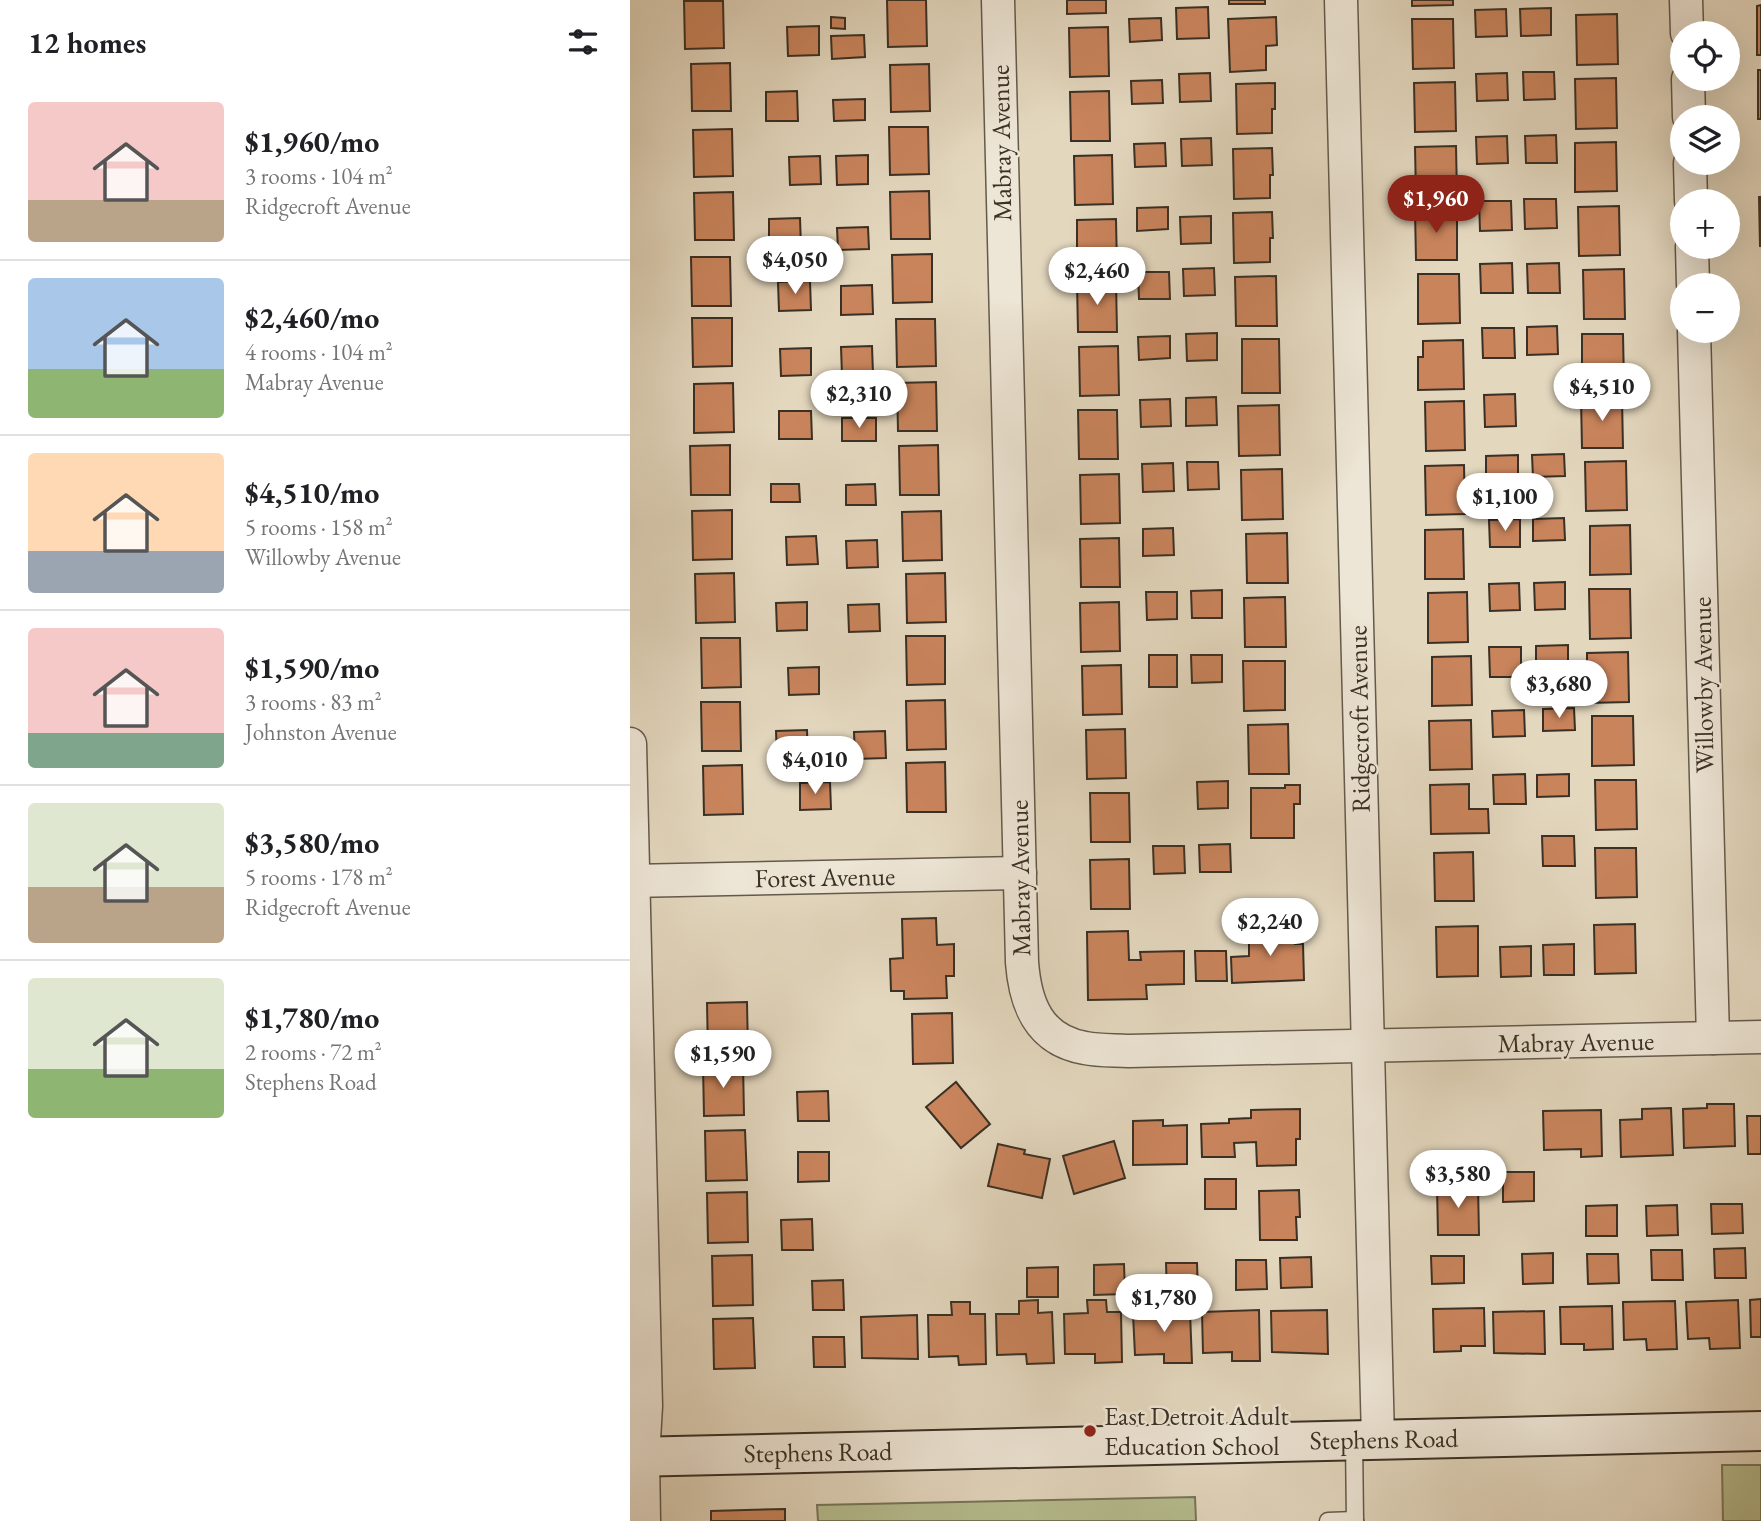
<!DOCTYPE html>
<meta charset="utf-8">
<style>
body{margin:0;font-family:"EB Garamond",serif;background:#f2f2f2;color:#202124;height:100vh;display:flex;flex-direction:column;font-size:26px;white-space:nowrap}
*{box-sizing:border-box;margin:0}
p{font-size:23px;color:#757577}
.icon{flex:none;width:38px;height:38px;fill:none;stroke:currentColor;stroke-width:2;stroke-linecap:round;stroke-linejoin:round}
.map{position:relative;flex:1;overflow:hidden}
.side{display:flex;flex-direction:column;background:#fff;width:630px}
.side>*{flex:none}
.fabs{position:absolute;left:1040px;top:21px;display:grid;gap:14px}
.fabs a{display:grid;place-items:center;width:70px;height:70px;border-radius:50%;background:#fff;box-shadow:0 7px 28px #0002;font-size:35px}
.price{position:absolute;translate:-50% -60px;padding:0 16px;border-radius:24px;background:#fff;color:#222;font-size:23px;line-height:46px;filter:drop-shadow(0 2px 4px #0008)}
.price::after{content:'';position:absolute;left:50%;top:42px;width:21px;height:16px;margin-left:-10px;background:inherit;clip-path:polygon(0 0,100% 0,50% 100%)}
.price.active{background:#8f2418;color:#fff}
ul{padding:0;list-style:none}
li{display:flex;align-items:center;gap:21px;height:175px;padding:0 28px}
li+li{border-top:2px solid #e0e0e0}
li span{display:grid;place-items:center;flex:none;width:196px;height:140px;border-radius:7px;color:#555}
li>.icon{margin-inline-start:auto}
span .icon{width:84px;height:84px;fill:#fffc;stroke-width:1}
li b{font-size:30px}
h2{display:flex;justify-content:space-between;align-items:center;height:84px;padding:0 28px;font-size:30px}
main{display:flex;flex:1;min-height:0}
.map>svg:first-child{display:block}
</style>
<main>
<section class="side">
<h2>12 homes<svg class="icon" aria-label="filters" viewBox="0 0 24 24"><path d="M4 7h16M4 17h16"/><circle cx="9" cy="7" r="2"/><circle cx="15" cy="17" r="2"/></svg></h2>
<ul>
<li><span style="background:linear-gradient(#f6c9c9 70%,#b9a48a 0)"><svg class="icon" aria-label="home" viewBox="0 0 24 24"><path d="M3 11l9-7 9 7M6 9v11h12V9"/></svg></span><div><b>$1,960/mo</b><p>3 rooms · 104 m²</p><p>Ridgecroft Avenue</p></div></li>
<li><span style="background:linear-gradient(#a9c7e8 65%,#8fb573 0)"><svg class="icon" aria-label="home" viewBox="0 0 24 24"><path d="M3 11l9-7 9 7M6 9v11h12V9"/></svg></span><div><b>$2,460/mo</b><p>4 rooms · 104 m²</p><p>Mabray Avenue</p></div></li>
<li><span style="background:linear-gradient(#ffd9b3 70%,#9aa5b1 0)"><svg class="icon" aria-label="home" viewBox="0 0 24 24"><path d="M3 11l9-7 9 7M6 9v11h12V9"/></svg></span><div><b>$4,510/mo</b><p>5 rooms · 158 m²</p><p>Willowby Avenue</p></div></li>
<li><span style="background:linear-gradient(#f6c9c9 75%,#7fa58c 0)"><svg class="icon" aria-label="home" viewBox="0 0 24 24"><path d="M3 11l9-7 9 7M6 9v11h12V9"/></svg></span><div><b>$1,590/mo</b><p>3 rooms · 83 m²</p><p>Johnston Avenue</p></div></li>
<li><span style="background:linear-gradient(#dfe7d0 60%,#b9a48a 0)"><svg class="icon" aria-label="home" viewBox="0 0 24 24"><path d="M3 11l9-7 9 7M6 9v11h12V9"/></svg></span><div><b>$3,580/mo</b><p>5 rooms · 178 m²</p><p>Ridgecroft Avenue</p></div></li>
<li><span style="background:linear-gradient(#dfe7d0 65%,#8fb573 0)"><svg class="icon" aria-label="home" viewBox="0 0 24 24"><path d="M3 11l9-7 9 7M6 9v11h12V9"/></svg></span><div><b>$1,780/mo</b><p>2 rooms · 72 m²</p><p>Stephens Road</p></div></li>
</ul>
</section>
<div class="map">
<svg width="1131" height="1521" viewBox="0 0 1131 1521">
<rect width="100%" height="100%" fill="#e3d7be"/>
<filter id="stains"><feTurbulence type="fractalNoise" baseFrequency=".00286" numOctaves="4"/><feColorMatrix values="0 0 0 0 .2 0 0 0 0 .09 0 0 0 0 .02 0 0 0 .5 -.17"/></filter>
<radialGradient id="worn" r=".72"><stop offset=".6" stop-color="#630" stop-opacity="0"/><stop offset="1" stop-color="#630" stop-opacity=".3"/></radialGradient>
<g fill="#b6bd8f" stroke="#78765a" stroke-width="2">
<polygon points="1092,1465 1131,1465 1131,1521 1093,1521"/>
<polygon points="565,1497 566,1521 188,1521 187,1505"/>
</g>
<g fill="#c9845c" stroke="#3a3025" stroke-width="2">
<polygon points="257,0 296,0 297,46 258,47"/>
<polygon points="437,0 476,0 476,13 437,14"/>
<rect x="599" y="0" width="36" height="4"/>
<polygon points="782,0 823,0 823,5 782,6"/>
<polygon points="54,1 93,1 94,48 55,49"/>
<polygon points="1131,5 1131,55 1127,55 1127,6"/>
<polygon points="578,7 579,38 547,39 546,8"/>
<polygon points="921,8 921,35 891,36 890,9"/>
<polygon points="876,9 877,36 846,37 845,10"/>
<polygon points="987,14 988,64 947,65 946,15"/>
<polygon points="201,17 215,18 215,29 201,28"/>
<polygon points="646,17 647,45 636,46 636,70 600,72 598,19"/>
<polygon points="531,18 532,40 500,42 499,19"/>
<polygon points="782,19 823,19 824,68 783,69"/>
<polygon points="189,26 189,55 158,56 157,27"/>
<polygon points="478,27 479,76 440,77 439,28"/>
<polygon points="234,35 235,57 202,59 201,36"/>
<polygon points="100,63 101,111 62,111 61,64"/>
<polygon points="299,64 300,111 261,112 260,65"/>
<rect x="1128" y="70" width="3" height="49"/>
<polygon points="893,72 924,72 925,99 894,100"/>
<polygon points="580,73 581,101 550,102 549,74"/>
<polygon points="877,73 878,100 847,101 846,74"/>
<polygon points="986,78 987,128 946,129 945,79"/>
<polygon points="532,80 533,103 502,104 501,81"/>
<polygon points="825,82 826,131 785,132 784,83"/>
<polygon points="645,83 645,109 642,109 642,133 607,134 606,84"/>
<polygon points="167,91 168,121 136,121 136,92"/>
<polygon points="479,91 480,141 441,141 440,92"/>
<polygon points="235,99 235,120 204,121 203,100"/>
<polygon points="259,127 298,127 299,174 260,175"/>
<polygon points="102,129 103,176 64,177 63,130"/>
<polygon points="926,135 927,163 896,163 895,136"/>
<polygon points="877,136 878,163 847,164 846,137"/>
<polygon points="581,138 582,165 552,166 551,139"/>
<polygon points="986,142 987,191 945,192 945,143"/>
<polygon points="535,143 536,166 505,167 504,144"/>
<polygon points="826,146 827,195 786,196 785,147"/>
<polygon points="642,148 643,175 640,175 640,198 604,199 603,149"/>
<polygon points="238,155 238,184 207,185 206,156"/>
<polygon points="482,155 483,204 445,205 444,156"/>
<polygon points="190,156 191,184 160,185 159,157"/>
<polygon points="299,191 300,239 261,239 260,192"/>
<polygon points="103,192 104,240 65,240 64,193"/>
<polygon points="1129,197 1131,197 1131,246 1130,246"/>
<polygon points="894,199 926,199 927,228 895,229"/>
<polygon points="849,201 881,201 882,230 850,231"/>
<polygon points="989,206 990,255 949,256 948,207"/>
<polygon points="538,207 538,229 507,231 507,208"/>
<polygon points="827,210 827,260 786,260 785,211"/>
<polygon points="642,212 643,238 640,238 640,262 604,263 603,213"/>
<polygon points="581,216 581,243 551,244 550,217"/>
<polygon points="170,218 171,247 139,247 139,219"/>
<polygon points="486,219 487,268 447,269 447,220"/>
<polygon points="238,227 239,249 208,250 207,228"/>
<polygon points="302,254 302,302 263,303 262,255"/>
<polygon points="61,257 100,257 101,306 62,306"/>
<polygon points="882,263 883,293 851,293 850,264"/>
<polygon points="929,263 930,293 898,293 897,264"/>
<polygon points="584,268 585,295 554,296 553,269"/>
<polygon points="994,269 995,319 954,319 953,270"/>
<polygon points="508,272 539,272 540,299 509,299"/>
<polygon points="788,274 829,274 830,323 788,324"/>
<polygon points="646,276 647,326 606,326 605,277"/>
<polygon points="180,281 181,310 149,311 148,282"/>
<polygon points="486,282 487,332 448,332 447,283"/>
<polygon points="242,285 243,314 211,315 211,286"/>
<polygon points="62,318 102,318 102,366 63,367"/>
<polygon points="266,319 305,319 306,366 267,367"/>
<polygon points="927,326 928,354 897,355 897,327"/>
<polygon points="852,328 884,328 885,358 853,358"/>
<polygon points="587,333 587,360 557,361 556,334"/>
<polygon points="952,334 993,334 994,384 952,384"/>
<polygon points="540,336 540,358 509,360 508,337"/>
<polygon points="612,339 649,339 650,393 612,393"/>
<polygon points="833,340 834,389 788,390 788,357 793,357 793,341"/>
<polygon points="242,346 243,374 212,375 211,347"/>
<polygon points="488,346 489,395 450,396 449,347"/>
<polygon points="181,348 181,375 151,376 150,349"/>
<polygon points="306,382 307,431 268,431 267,383"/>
<polygon points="103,383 104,432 64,433 64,384"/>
<polygon points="885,394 886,426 855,427 854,395"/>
<polygon points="586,397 587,425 556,426 556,398"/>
<polygon points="951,398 992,398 993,448 952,448"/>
<polygon points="540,399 541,426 511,427 510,400"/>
<polygon points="834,401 835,450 796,451 795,402"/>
<polygon points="649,405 650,455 609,456 608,406"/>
<polygon points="448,410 487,410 488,459 449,459"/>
<polygon points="149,411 181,411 182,439 149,439"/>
<rect x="212" y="418" width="34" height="23"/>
<polygon points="100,445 100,495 61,495 60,446"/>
<polygon points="308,445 309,495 270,495 269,446"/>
<polygon points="934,454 935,476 903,477 902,455"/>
<polygon points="888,455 888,477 856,478 856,456"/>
<polygon points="996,461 997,510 956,511 955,462"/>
<polygon points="557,462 588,462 589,489 558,490"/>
<polygon points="543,463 544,491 513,492 512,464"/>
<polygon points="834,465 835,514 796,515 795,466"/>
<polygon points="652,469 653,519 612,520 611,470"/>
<polygon points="489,474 490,523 451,524 450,475"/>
<polygon points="141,484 169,484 170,502 141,502"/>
<polygon points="245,484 246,505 216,505 216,485"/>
<polygon points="102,510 102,559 63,560 62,511"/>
<polygon points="311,511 312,560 273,561 272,512"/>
<polygon points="934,518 935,540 903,541 903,519"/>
<polygon points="890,519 890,547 860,547 859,520"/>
<polygon points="1000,525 1001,574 960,575 960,526"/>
<polygon points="543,528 544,555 513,556 513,529"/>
<polygon points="833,529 834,579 795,579 795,530"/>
<polygon points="657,533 658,583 617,583 616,534"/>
<polygon points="186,536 188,564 157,565 156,537"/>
<polygon points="489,538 490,587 451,587 450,539"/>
<polygon points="247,540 248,567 217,568 216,541"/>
<polygon points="104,573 105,622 66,623 65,574"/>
<polygon points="315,573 316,622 277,623 276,574"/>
<polygon points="935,582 935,609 905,610 904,583"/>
<polygon points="889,583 890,610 860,611 859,584"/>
<polygon points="959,589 1000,589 1001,638 960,639"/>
<polygon points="592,590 592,618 562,618 561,591"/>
<polygon points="516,592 547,592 547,619 517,620"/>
<polygon points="837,592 838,642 798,643 798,593"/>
<polygon points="655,597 656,647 615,647 614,598"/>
<polygon points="177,602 177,630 147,631 146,603"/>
<polygon points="489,602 490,651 451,652 450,603"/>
<polygon points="249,604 250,631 219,632 218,605"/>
<polygon points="276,636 315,636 315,684 277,685"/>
<polygon points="71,638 110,638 111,687 72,688"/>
<polygon points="938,645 938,667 906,668 906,646"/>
<polygon points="859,647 891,647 891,677 860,677"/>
<polygon points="998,652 999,702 957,703 957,653"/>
<rect x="519" y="655" width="28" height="32"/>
<polygon points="561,655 592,655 592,682 562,683"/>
<polygon points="841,656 842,705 802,706 802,657"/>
<polygon points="613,661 655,661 655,710 614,711"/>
<polygon points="491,665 492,714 453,715 452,666"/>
<polygon points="189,667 189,694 159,695 158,668"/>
<polygon points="315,700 316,749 277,750 276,701"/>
<polygon points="71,702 110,702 111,751 72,751"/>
<polygon points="944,708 945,730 913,731 913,709"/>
<polygon points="894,710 895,736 863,737 862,711"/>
<polygon points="962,716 1003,716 1004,765 962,766"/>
<polygon points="841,720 842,769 800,770 799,721"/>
<polygon points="658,724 659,774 619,774 618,725"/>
<polygon points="495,729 496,778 457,779 456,730"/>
<polygon points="177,730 178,757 147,758 146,731"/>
<polygon points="255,731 256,758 225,759 224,732"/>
<polygon points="315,762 316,812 277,812 276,763"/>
<polygon points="112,765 113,814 74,815 73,766"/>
<polygon points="895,774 896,804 864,804 863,775"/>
<polygon points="939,774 939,796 907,797 907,775"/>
<polygon points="965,780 1006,780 1007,829 966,830"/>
<polygon points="598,781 598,808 568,809 567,782"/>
<polygon points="200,782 201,809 170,810 170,783"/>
<polygon points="839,784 839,809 858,809 859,833 801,834 800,785"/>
<polygon points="655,785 670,785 670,804 664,804 664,838 621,838 621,788 655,788"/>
<polygon points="460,793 499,793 500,842 461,842"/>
<polygon points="912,836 944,836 945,866 913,866"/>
<polygon points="600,844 601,872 570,872 569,845"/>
<polygon points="523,846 554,846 555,873 524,874"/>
<polygon points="965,848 1006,848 1007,897 966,898"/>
<polygon points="843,852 844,901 805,901 804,853"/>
<polygon points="499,859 500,909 461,909 460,860"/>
<polygon points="306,918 307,945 324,944 324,976 316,976 317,998 274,999 274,991 261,991 260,959 273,958 272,919"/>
<polygon points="1005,924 1006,973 965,974 964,925"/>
<polygon points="848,926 848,976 807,977 806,927"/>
<polygon points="664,928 665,944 673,944 674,980 602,983 601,957 619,956 619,930"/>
<polygon points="498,931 499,960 511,960 510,952 554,951 554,984 516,985 517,999 458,1000 457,932"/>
<polygon points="944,944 944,975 914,975 913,945"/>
<polygon points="901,946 901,976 871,977 870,947"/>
<polygon points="565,951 596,951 597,981 566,981"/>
<polygon points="117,1002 118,1052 78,1053 77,1003"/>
<polygon points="322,1013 323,1063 283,1064 282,1014"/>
<polygon points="113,1064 114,1115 74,1116 73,1065"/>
<polygon points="326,1082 360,1124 331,1148 296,1107"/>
<polygon points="198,1091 199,1121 168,1121 167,1092"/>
<polygon points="1077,1104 1104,1104 1105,1146 1054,1148 1053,1109 1077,1108"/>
<polygon points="1041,1108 1043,1155 991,1157 990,1120 1012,1119 1012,1109"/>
<polygon points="670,1109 670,1139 666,1139 666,1165 627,1166 626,1142 604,1143 605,1157 572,1157 571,1124 599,1123 599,1119 621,1118 621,1110"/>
<polygon points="971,1110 972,1156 951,1157 951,1149 914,1150 913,1111"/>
<polygon points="1117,1116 1131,1116 1131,1154 1118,1154"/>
<polygon points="533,1120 533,1126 557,1125 557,1164 503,1165 503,1121"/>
<polygon points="115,1130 117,1180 76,1181 75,1131"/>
<polygon points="484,1141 495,1178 444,1194 433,1156"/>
<polygon points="368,1144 395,1150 394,1154 420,1159 412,1198 358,1186"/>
<polygon points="168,1152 199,1152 199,1181 168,1182"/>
<polygon points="873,1172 904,1172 904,1201 873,1202"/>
<rect x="575" y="1179" width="31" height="30"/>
<polygon points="848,1185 849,1235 808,1235 807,1186"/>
<polygon points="669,1190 670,1217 666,1217 667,1240 630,1240 629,1191"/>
<polygon points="117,1192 118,1242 78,1243 77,1193"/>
<polygon points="1081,1204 1112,1204 1113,1233 1082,1234"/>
<polygon points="987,1205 987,1236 956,1236 956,1206"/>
<polygon points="1047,1205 1048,1235 1017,1236 1016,1206"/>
<polygon points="182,1219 183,1250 152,1250 151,1220"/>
<polygon points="1115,1248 1116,1278 1085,1278 1084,1249"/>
<polygon points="1021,1250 1052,1250 1053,1280 1022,1280"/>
<polygon points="923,1253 923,1283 893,1284 892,1254"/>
<polygon points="957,1254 988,1254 989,1283 958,1284"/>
<polygon points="122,1255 123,1305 83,1306 82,1256"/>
<polygon points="801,1256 834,1256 834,1283 802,1284"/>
<polygon points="681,1257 682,1287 651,1288 650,1258"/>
<polygon points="606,1260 636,1260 637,1289 606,1290"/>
<polygon points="536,1263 567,1263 568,1292 537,1293"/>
<polygon points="494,1264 495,1294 464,1295 464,1265"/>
<polygon points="428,1267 428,1297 397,1297 397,1268"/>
<polygon points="213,1280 214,1310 183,1310 182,1281"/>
<polygon points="1131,1299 1131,1337 1121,1337 1120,1300"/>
<polygon points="408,1300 408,1313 422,1312 424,1363 397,1364 396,1354 367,1355 366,1314 389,1314 389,1301"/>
<polygon points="457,1300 476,1300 477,1312 491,1312 492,1362 465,1363 465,1354 435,1354 434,1314 458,1313"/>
<polygon points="545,1300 546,1312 560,1312 562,1363 534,1363 534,1354 505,1355 503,1314 527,1313 527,1301"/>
<polygon points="1108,1300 1110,1348 1080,1349 1079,1338 1058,1339 1056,1302"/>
<polygon points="1045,1301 1047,1349 1017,1350 1016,1339 994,1340 993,1302"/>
<polygon points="321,1302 340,1302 340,1314 355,1314 356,1364 329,1365 328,1356 299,1357 298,1315 322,1315"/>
<polygon points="982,1306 983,1349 954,1350 954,1344 931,1344 930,1307"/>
<polygon points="854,1308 855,1346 831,1346 831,1351 804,1352 803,1309"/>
<polygon points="629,1310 630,1361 602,1361 602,1352 573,1353 572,1312"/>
<polygon points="697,1310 698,1354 642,1352 641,1311"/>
<polygon points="914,1311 915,1354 864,1353 863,1312"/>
<polygon points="287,1315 288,1359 232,1358 231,1317"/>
<polygon points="123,1318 125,1368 84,1369 83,1319"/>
<polygon points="183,1337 214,1337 215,1367 184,1367"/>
<polygon points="155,1509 155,1521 81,1521 81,1511"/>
</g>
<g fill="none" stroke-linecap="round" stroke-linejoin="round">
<g stroke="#645a4b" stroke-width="19">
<g id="lane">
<polyline points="724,1439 725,1521"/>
<polyline points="698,1521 725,1520"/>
</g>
</g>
<g stroke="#645a4b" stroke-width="35">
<g id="street">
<path d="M368 0 392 962C395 1003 408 1040 455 1048 469 1051 485 1050 499 1051L1131 1037"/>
<polyline points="711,0 748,1439"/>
<polyline points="1056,0 1057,33"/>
<polyline points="1058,79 1059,117"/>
<polyline points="1060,163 1061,201"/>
<polyline points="1062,247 1063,285"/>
<polyline points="1064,331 1083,1038"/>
<polyline points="0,744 16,1406 13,1457 14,1521"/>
<polyline points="0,881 390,873"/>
</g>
</g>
<g stroke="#3a3025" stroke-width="42">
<polyline id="secondary" points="0,1457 1131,1431"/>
</g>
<use href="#lane" stroke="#ede5d5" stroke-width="16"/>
<use href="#street" stroke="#ede5d5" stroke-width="32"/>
<use href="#secondary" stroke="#ede5d5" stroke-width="38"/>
</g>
<circle fill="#8f2418" stroke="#ede5d5" stroke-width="2.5" cx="460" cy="1431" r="7"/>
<g text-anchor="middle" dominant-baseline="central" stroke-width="5" stroke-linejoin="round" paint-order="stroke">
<g font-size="26" fill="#3a3025" stroke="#ede5d5">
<text transform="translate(371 143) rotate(-91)">Mabray Avenue</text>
<text transform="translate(1073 685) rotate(-91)">Willowby Avenue</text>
<text transform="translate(729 719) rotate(-91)">Ridgecroft Avenue</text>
<text transform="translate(195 877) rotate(-1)">Forest Avenue</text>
<text transform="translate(390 878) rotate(-91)">Mabray Avenue</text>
<text transform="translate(946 1042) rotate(-1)">Mabray Avenue</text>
<text transform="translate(754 1439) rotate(-1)">Stephens Road</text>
<text transform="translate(188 1452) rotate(-1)">Stephens Road</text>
</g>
<g font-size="26" fill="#3a3025" stroke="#ede5d5" text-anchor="start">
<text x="474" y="1416">East Detroit Adult<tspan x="474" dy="30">Education School</tspan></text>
</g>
</g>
<rect width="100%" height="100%" filter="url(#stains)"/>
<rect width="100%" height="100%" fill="url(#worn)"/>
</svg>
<div class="fabs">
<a><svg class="icon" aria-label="locate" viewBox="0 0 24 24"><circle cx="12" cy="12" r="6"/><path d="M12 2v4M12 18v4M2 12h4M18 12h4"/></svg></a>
<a><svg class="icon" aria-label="layers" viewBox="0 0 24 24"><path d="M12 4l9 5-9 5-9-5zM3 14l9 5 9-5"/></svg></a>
<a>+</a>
<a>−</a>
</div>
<b class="price active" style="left:806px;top:235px">$1,960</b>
<b class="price" style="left:165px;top:296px">$4,050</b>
<b class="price" style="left:467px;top:307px">$2,460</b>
<b class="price" style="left:972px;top:423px">$4,510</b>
<b class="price" style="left:229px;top:430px">$2,310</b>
<b class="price" style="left:875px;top:533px">$1,100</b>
<b class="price" style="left:929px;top:720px">$3,680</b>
<b class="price" style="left:185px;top:796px">$4,010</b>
<b class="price" style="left:640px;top:958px">$2,240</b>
<b class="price" style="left:93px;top:1090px">$1,590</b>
<b class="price" style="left:828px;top:1210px">$3,580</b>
<b class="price" style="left:534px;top:1334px">$1,780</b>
</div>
</main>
